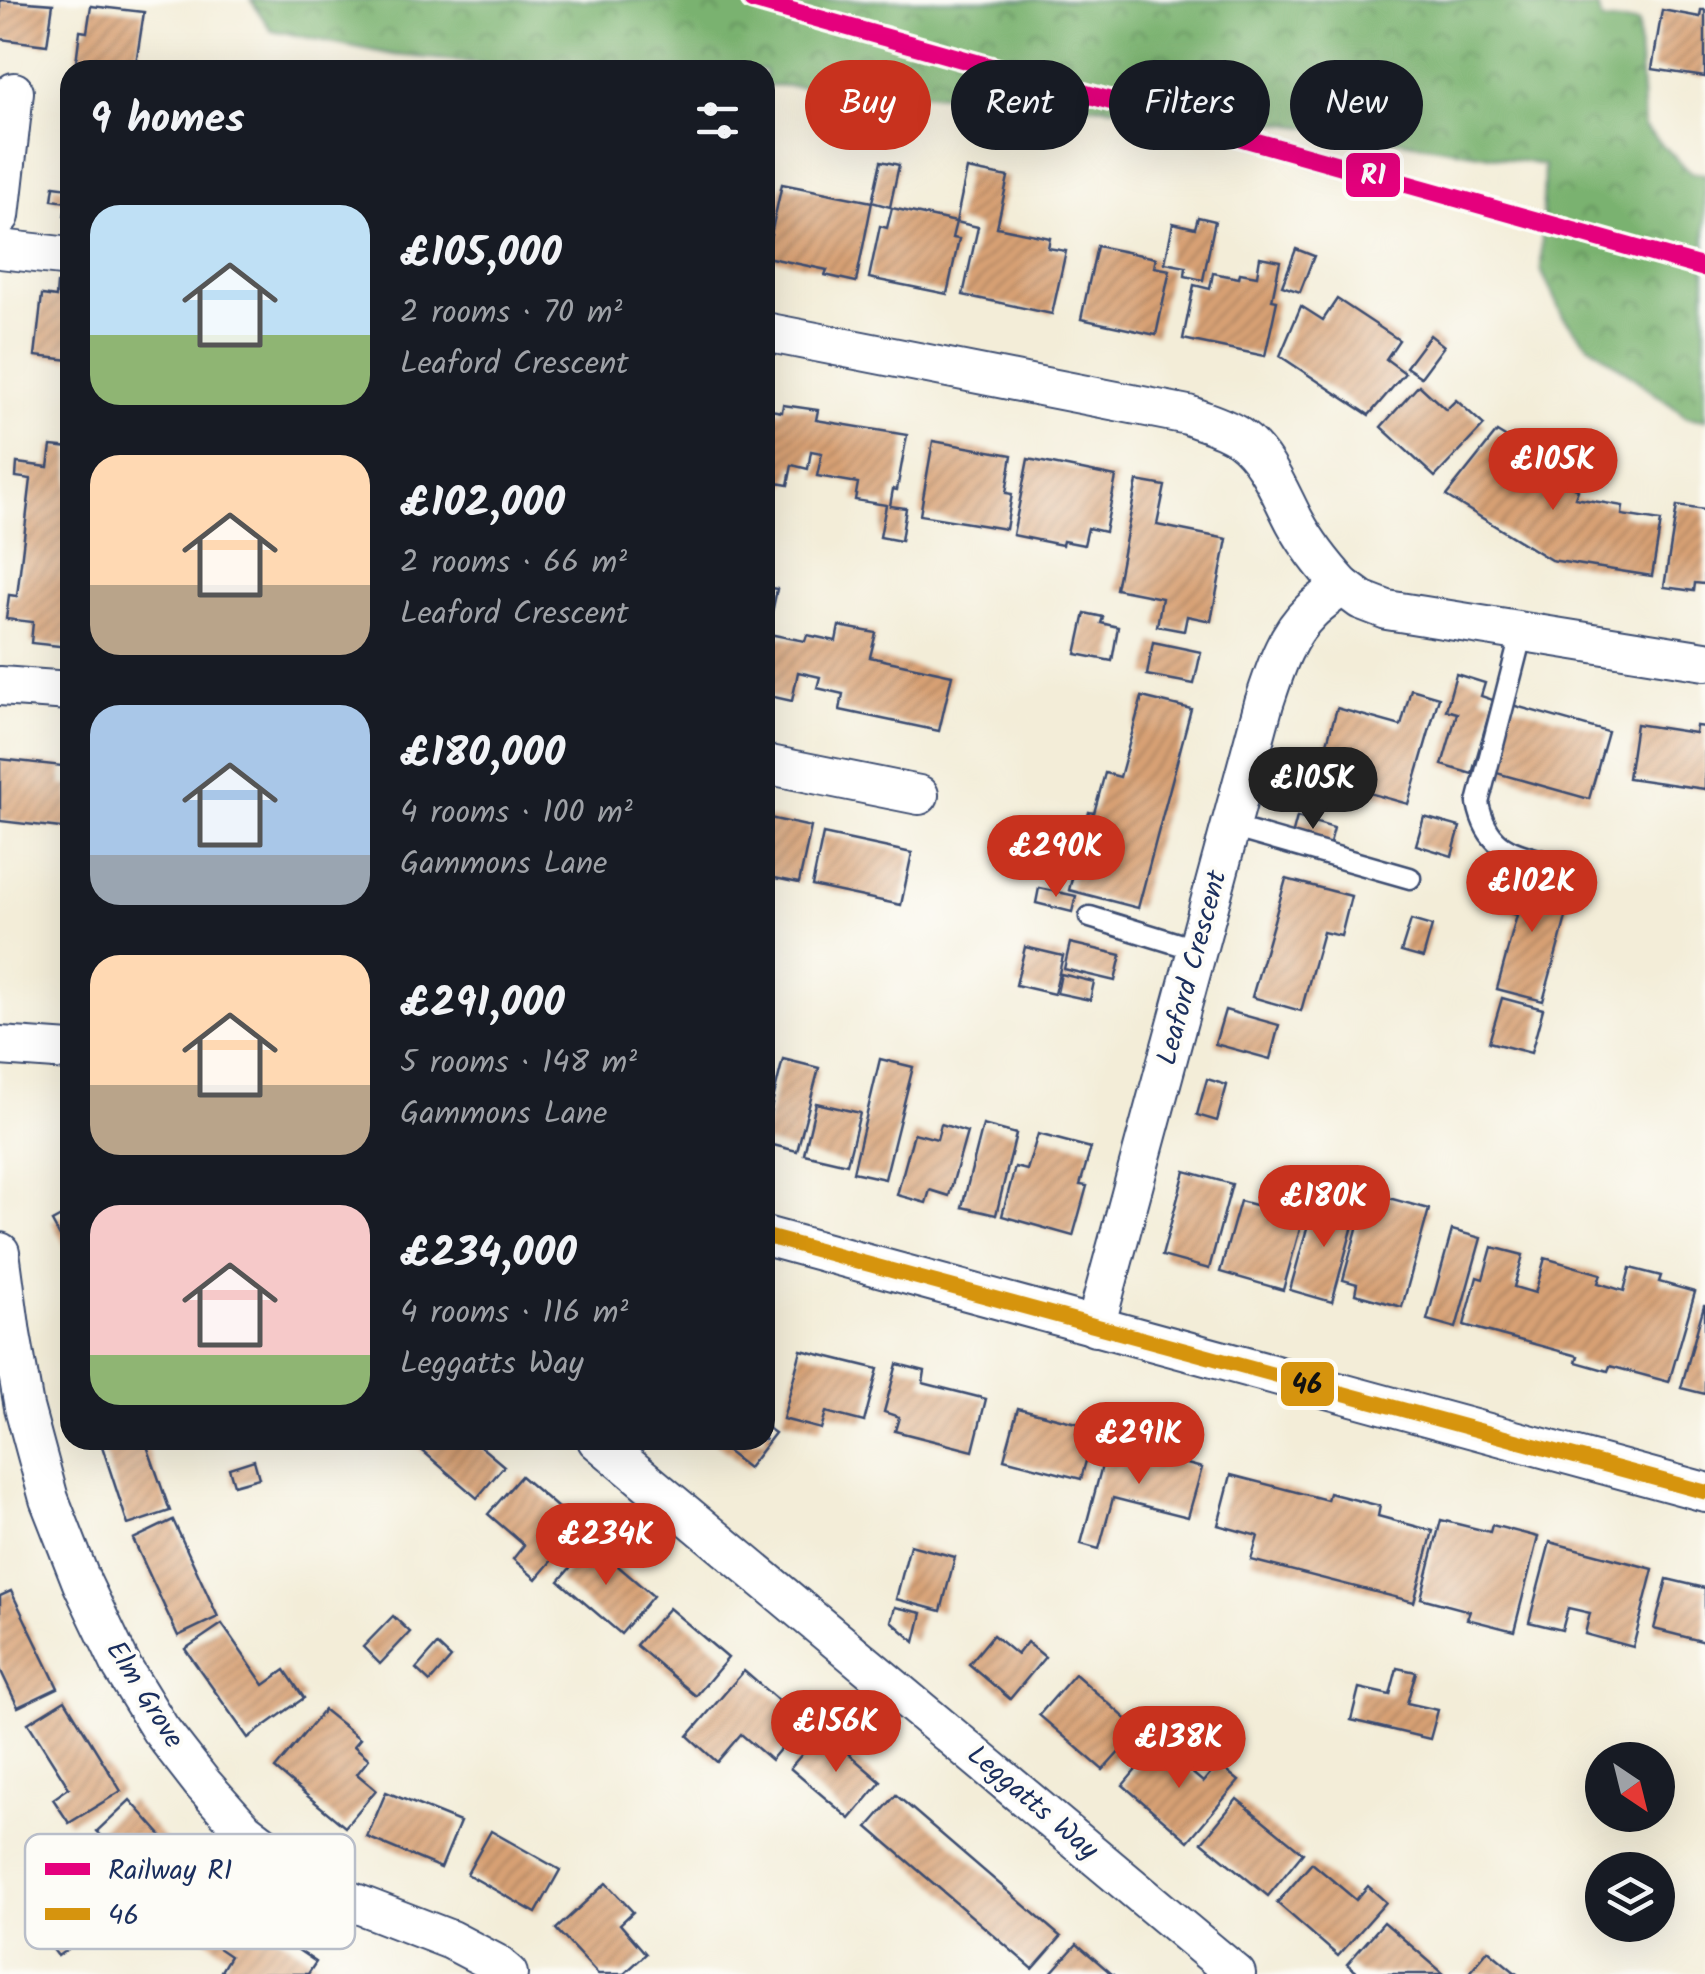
<!DOCTYPE html>
<meta charset="utf-8">
<style>
body{margin:0;font-family:Kalam,sans-serif;background:#242831;color:#f1f3f6;height:100vh;display:flex;flex-direction:column;font-size:38px;white-space:nowrap}
*{box-sizing:border-box;margin:0}
p{font-size:32px;color:#9ea1a6}
.icon{flex:none;width:55px;height:55px;fill:none;stroke:currentColor;stroke-width:2;stroke-linecap:round;stroke-linejoin:round}
.map{position:relative;flex:1;overflow:hidden}
.drawer{position:absolute;left:60px;top:60px;width:715px;height:1390px;display:flex;flex-direction:column;background:#171b24;border-radius:30px;box-shadow:0 10px 40px #0002}
.drawer>*{flex:none}
.banner{position:absolute;left:805px;top:60px;width:750px;height:90px;display:flex;gap:20px}
.needle{width:65px;rotate:145deg}
.controls{position:absolute;left:1585px;top:1742px;display:grid;gap:20px}
.controls a{display:grid;place-items:center;width:90px;height:90px;border-radius:50%;background:#171b24;box-shadow:0 10px 40px #0002;font-size:50px}
.price{position:absolute;translate:-50% -85px;padding:0 22px;border-radius:35px;background:#c8321e;color:#fff;font-size:32px;line-height:65px;filter:drop-shadow(0 2px 5px #0008)}
.price::after{content:'';position:absolute;left:50%;top:60px;width:30px;height:22px;margin-left:-15px;background:inherit;clip-path:polygon(0 0,100% 0,50% 100%)}
.price.selected{background:#222;color:#fff}
ul{padding:0;list-style:none}
li{display:flex;align-items:center;gap:30px;height:250px;padding:0 30px}
li span{display:grid;place-items:center;flex:none;width:280px;height:200px;border-radius:30px;color:#555}
li>.icon{margin-inline-start:auto}
span .icon{width:120px;height:120px;fill:#fffc;stroke-width:1}
li b{font-size:42px}
h2{display:flex;justify-content:space-between;align-items:center;height:120px;padding:0 30px;font-size:42px}
.chip{padding:0 35px;border-radius:45px;background:#171b24;box-shadow:0 10px 40px #0002;font-size:35px;line-height:90px}
.chip.selected{background:#c8321e;color:#fff}
.map>svg:first-child{display:block}
</style>
<div class="map">
<svg width="1705" height="1974" viewBox="0 0 1705 1974">
<defs>
<pattern id="forest-crowns" width="20" height="18" patternUnits="userSpaceOnUse" patternTransform="scale(2.5)"><rect width="20" height="18" fill="#7ab26f"/><path d="M2 6a3 3 0 1 1 6 0M12 15a3 3 0 1 1 6 0" fill="none" stroke="#63915e"/></pattern>
<pattern id="building-hatch" width="6" height="6" patternUnits="userSpaceOnUse" patternTransform="scale(2.5)"><rect width="6" height="6" fill="#d8a174"/><path d="M-1 1l2-2M0 6l6-6M5 7l2-2" fill="none" stroke="#ae8462"/></pattern>
</defs>
<rect width="100%" height="100%" fill="#fdfcf7"/>
<filter id="ink" filterUnits="userSpaceOnUse"><feTurbulence type="fractalNoise" baseFrequency=".01" numOctaves="2"/><feDisplacementMap in="SourceGraphic" scale="20" xChannelSelector="R" yChannelSelector="G"/><feConvolveMatrix kernelMatrix="1 2 1 2 8 2 1 2 1" color-interpolation-filters="sRGB"/></filter>
<filter id="wash" filterUnits="userSpaceOnUse"><feTurbulence type="fractalNoise" baseFrequency=".0048" numOctaves="4" result="noise"/><feDisplacementMap in="SourceGraphic" scale="40" xChannelSelector="R" yChannelSelector="G"/><feGaussianBlur stdDeviation="2.25" result="paint"/><feColorMatrix in="noise" values="0 0 0 0 0 0 0 0 0 0 0 0 0 0 0 0 0 1.4 0 .05"/><feComposite in="paint" operator="in"/></filter>
<g filter="url(#wash)">
<rect width="100%" height="100%" fill="#f3edd8"/>
<path fill="url(#forest-crowns)" stroke="#4a7066" stroke-width="2.5" d="M251 0H1514C1541 10 1568 9 1597 7L1602 21 1638 23 1644 127 1691 173 1705 174V420L1687 417 1587 343 1563 317 1541 270 1544 165 1402 141 1215 114 1010 101 888 90 765 85V70H551L394 55 271 30Z"/>
<g id="blocks">
<g fill="url(#building-hatch)">
<polygon points="0,0 53,4 47,45 0,39"/>
<polygon points="91,6 144,12 135,70 75,70 80,31 87,32"/>
<polygon points="1662,10 1700,17 1701,10 1705,10 1705,77 1652,69"/>
<polygon points="881,161 899,165 890,207 872,202 856,282 825,275 827,270 766,257 782,184 872,202"/>
<polygon points="967,169 1008,177 997,227 1050,238 1048,248 1066,251 1052,314 963,295 978,227 956,222"/>
<polygon points="54,186 70,188 70,217 64,216 67,202 52,200"/>
<polygon points="892,208 956,222 952,238 959,239 947,294 869,278 880,226 887,228"/>
<polygon points="1198,217 1215,221 1203,280 1185,276 1186,267 1165,263 1173,223 1195,228"/>
<polygon points="1097,246 1156,258 1154,267 1170,270 1156,335 1081,319"/>
<polygon points="1296,249 1314,256 1300,292 1282,286"/>
<polygon points="1260,257 1280,261 1272,300 1277,301 1265,356 1183,339 1194,285 1210,289 1213,273 1239,278 1240,273 1257,276"/>
<polygon points="57,284 70,285 66,316 70,317 70,360 35,356 42,295 56,297"/>
<polygon points="1337,299 1399,340 1386,359 1405,373 1369,415 1280,356 1301,306 1323,320"/>
<polygon points="1430,335 1444,346 1421,377 1406,367"/>
<polygon points="1419,385 1446,410 1456,400 1484,425 1435,477 1381,427"/>
<polygon points="783,405 818,410 816,420 907,435 897,490 893,489 890,506 906,508 901,541 880,537 886,505 855,500 858,483 817,476 822,453 811,451 808,469 792,465 788,485 765,481 765,409 782,412"/>
<polygon points="1497,432 1540,458 1537,464 1578,490 1575,498 1623,506 1622,515 1661,521 1652,576 1551,560 1446,496"/>
<polygon points="933,441 1012,455 1006,493 1012,494 1006,529 920,515"/>
<polygon points="51,446 70,448 70,602 67,625 70,626 69,647 31,643 33,622 6,619 9,595 17,596 31,479 16,477 17,463 48,467"/>
<polygon points="1028,459 1116,477 1105,532 1088,528 1084,545 1063,541 1062,545 1013,535"/>
<polygon points="1137,481 1165,486 1157,525 1227,539 1211,621 1187,616 1184,631 1157,626 1162,598 1116,589"/>
<polygon points="1677,506 1705,510 1705,584 1695,583 1694,591 1664,587"/>
<polygon points="765,587 777,589 769,627 765,626"/>
<polygon points="1085,613 1103,617 1101,623 1118,627 1112,661 1076,654"/>
<polygon points="839,626 876,633 870,657 952,675 939,731 840,710 843,694 817,688 820,677 798,672 792,701 765,695 765,651 769,634 805,641 807,635 836,641"/>
<polygon points="1153,642 1201,652 1194,684 1147,675"/>
<polygon points="1456,674 1485,683 1481,696 1493,700 1472,774 1442,765 1457,713 1446,710"/>
<polygon points="1411,689 1439,697 1408,804 1362,791 1360,798 1315,785 1337,708 1401,726"/>
<polygon points="1142,697 1191,709 1138,908 1069,890 1089,812 1094,813 1105,773 1120,777"/>
<polygon points="1512,705 1608,732 1589,799 1493,772"/>
<polygon points="1636,724 1695,733 1696,726 1705,727 1705,789 1628,778"/>
<polygon points="0,759 63,766 61,785 70,786 70,829 0,821"/>
<polygon points="765,817 811,827 799,883 765,876"/>
<polygon points="1297,817 1334,828 1329,847 1292,836"/>
<polygon points="1424,817 1460,827 1452,856 1416,845"/>
<polygon points="823,834 912,853 901,905 812,886"/>
<polygon points="1509,875 1573,892 1543,1001 1497,989 1517,915 1499,910"/>
<polygon points="1286,879 1351,896 1341,936 1323,932 1301,1011 1252,997"/>
<polygon points="1039,888 1076,896 1072,912 1036,903"/>
<polygon points="1411,920 1432,926 1423,958 1401,952"/>
<polygon points="1070,943 1121,955 1115,981 1064,969"/>
<polygon points="1025,947 1063,956 1054,994 1016,985"/>
<polygon points="1061,974 1094,982 1090,1000 1057,993"/>
<polygon points="1502,998 1543,1009 1531,1053 1489,1042"/>
<polygon points="1225,1010 1279,1025 1270,1059 1215,1044"/>
<polygon points="783,1059 819,1068 797,1151 765,1143 765,1132"/>
<polygon points="880,1059 913,1067 885,1179 853,1172"/>
<polygon points="1207,1079 1227,1085 1217,1121 1197,1115"/>
<polygon points="816,1103 860,1113 847,1164 804,1154"/>
<polygon points="941,1124 967,1132 949,1196 930,1190 926,1203 897,1195 914,1133 937,1139"/>
<polygon points="983,1125 1016,1134 996,1215 962,1207"/>
<polygon points="1038,1134 1091,1148 1080,1185 1087,1186 1073,1236 1002,1216 1015,1167 1027,1170"/>
<polygon points="1185,1171 1232,1184 1209,1269 1162,1256"/>
<polygon points="1367,1192 1429,1209 1402,1307 1355,1294 1357,1284 1343,1280"/>
<polygon points="1315,1199 1357,1211 1332,1302 1290,1290"/>
<polygon points="1240,1201 1303,1218 1283,1290 1220,1272"/>
<polygon points="70,1212 70,1255 52,1222"/>
<polygon points="1452,1230 1481,1238 1456,1328 1427,1320"/>
<polygon points="1492,1247 1523,1255 1514,1287 1535,1293 1545,1258 1601,1274 1598,1283 1624,1291 1630,1268 1661,1276 1659,1282 1695,1292 1669,1382 1610,1366 1608,1371 1576,1362 1578,1356 1464,1325 1477,1277 1483,1279"/>
<polygon points="1704,1305 1705,1305 1705,1394 1681,1388"/>
<polygon points="801,1350 878,1369 864,1422 826,1412 821,1429 783,1419"/>
<polygon points="897,1364 925,1371 923,1383 986,1399 973,1451 895,1431 899,1417 884,1412"/>
<polygon points="1018,1408 1095,1428 1081,1479 1004,1459"/>
<polygon points="765,1426 775,1433 748,1468 712,1440 765,1440"/>
<polygon points="100,1440 145,1440 170,1511 128,1525"/>
<polygon points="410,1440 473,1440 504,1466 477,1498"/>
<polygon points="1108,1443 1202,1468 1188,1517 1113,1498 1099,1549 1081,1544"/>
<polygon points="254,1460 259,1478 234,1485 229,1468"/>
<polygon points="1231,1475 1327,1500 1329,1493 1380,1506 1378,1516 1433,1531 1414,1602 1251,1560 1258,1536 1218,1525"/>
<polygon points="521,1476 580,1527 536,1579 513,1559 524,1545 488,1514"/>
<polygon points="173,1520 218,1617 178,1636 133,1539"/>
<polygon points="1441,1520 1490,1532 1492,1525 1538,1537 1514,1631 1467,1619 1470,1611 1421,1598"/>
<polygon points="1550,1542 1653,1569 1633,1647 1585,1634 1590,1613 1568,1608 1562,1630 1529,1622"/>
<polygon points="591,1543 653,1596 621,1634 559,1581"/>
<polygon points="910,1545 955,1557 941,1611 896,1599"/>
<polygon points="1667,1579 1705,1588 1705,1642 1654,1629"/>
<polygon points="11,1591 58,1688 18,1707 0,1669 0,1596"/>
<polygon points="895,1607 922,1613 915,1642 891,1621"/>
<polygon points="669,1608 728,1658 696,1696 636,1645"/>
<polygon points="393,1616 410,1632 380,1664 363,1647"/>
<polygon points="222,1624 264,1685 285,1670 304,1698 248,1738 185,1649"/>
<polygon points="993,1635 1017,1655 1027,1642 1045,1657 1010,1699 969,1664"/>
<polygon points="437,1645 451,1658 430,1682 416,1669"/>
<polygon points="1397,1668 1416,1672 1407,1703 1438,1710 1430,1739 1351,1720 1359,1688 1390,1695"/>
<polygon points="744,1671 803,1722 771,1760 741,1734 717,1762 688,1736"/>
<polygon points="1075,1674 1139,1730 1103,1770 1039,1715"/>
<polygon points="65,1700 121,1791 69,1823 53,1799 69,1788 28,1723"/>
<polygon points="324,1710 360,1739 354,1746 369,1759 357,1774 376,1790 345,1827 275,1769"/>
<polygon points="822,1731 881,1782 850,1819 790,1768"/>
<polygon points="1158,1744 1203,1782 1218,1764 1239,1781 1188,1841 1123,1785"/>
<polygon points="386,1792 460,1822 441,1868 367,1837"/>
<polygon points="896,1795 1061,1937 1033,1969 868,1827"/>
<polygon points="1237,1799 1303,1853 1268,1896 1202,1842"/>
<polygon points="130,1800 201,1880 168,1910 97,1831"/>
<polygon points="491,1831 560,1870 536,1913 467,1874"/>
<polygon points="1312,1863 1356,1900 1368,1886 1386,1902 1338,1956 1277,1903"/>
<polygon points="606,1883 633,1912 620,1924 646,1954 624,1974 598,1974 556,1929"/>
<polygon points="211,1891 316,1962 308,1974 226,1974 221,1971 230,1956 187,1927"/>
<polygon points="1384,1922 1415,1949 1444,1974 1359,1974 1347,1964"/>
<polygon points="69,1929 78,1941 58,1956 49,1944"/>
<polygon points="1077,1944 1112,1974 1050,1974"/>
<polygon points="1488,1950 1517,1974 1468,1974"/>
</g>
</g>
</g>
<g filter="url(#ink)">
<use href="#blocks" fill-opacity="0" stroke="#3b4c70" stroke-width="2.5"/>
<g fill="none" stroke-linecap="round" stroke-linejoin="round">
<g stroke="#3b4c70" stroke-width="25">
<g id="lane">
<path d="M1522 632 1478 803C1488 853 1516 852 1558 866"/>
<polyline points="1231,827 1410,878"/>
<polyline points="1090,917 1198,950"/>
</g>
</g>
<g stroke="#3b4c70" stroke-width="42">
<g id="street">
<polyline points="0,216 14,92"/>
<polyline points="0,249 70,257"/>
<path d="M765 332 1188 415C1205 422 1225 427 1239 437 1267 457 1280 494 1295 522 1308 546 1324 566 1342 586"/>
<polyline points="0,686 70,691"/>
<polyline points="765,764 919,795"/>
<polyline points="0,1046 70,1051"/>
<polyline points="765,1236 1705,1492"/>
<polyline points="0,1252 11,1334 24,1407 49,1499 82,1583 122,1667 160,1729 202,1783 244,1830 290,1865 337,1896 451,1940 495,1963 508,1974"/>
<path d="M1095 1327 1264 703C1275 670 1285 636 1311 611 1320 602 1332 594 1342 586L1361 600 1387 610 1705 661"/>
<polyline points="597,1440 1236,1974"/>
</g>
</g>
<use href="#lane" stroke="#fff" stroke-width="20"/>
<use href="#street" stroke="#fff" stroke-width="38"/>
<g stroke="#fdfcf7" stroke-width="22">
<polyline id="bus-1" points="765,1236 1705,1492"/>
</g>
<use href="#bus-1" stroke="#d6940e" stroke-width="15"/>
<g stroke="#fdfcf7" stroke-width="25">
<polyline id="rail-1" points="752,0 1705,268"/>
</g>
<use href="#rail-1" stroke="#e5007d" stroke-width="18"/>
</g>
</g>
<g text-anchor="middle" dominant-baseline="central" stroke-width="8" stroke-linejoin="round" paint-order="stroke">
<g font-size="28" fill="#1b2f5e" stroke="#fdfcf7">
<text transform="translate(1193 968) rotate(-75)">Leaford Crescent</text>
<text transform="translate(144 1695) rotate(58)">Elm Grove</text>
<text transform="translate(1032 1803) rotate(40)">Leggatts Way</text>
</g>
</g>
<rect x="25" y="1834" width="330" height="115" rx="15" fill="#fdfcf7" stroke="#b9bec9" stroke-width="2.5"/>
<rect x="45" y="1863" width="45" height="12" fill="#e5007d"/>
<rect x="45" y="1908" width="45" height="12" fill="#d6940e"/>
<g font-size="28" fill="#1b2f5e">
<text x="108" y="1879">Railway R1</text>
<text x="108" y="1924">46</text>
</g>
<g stroke="#fdfcf7" stroke-width="4">
<rect x="1344" y="151" width="58" height="48" rx="10" fill="#e5007d"/>
<rect x="1279" y="1360" width="57" height="48" rx="10" fill="#d6940e"/>
</g>
<g font-size="28" text-anchor="middle" font-weight="bold" fill="#fff">
<text x="1373" y="184">R1</text>
</g>
<g font-size="28" text-anchor="middle" font-weight="bold" fill="#111">
<text x="1307" y="1393">46</text>
</g>
</svg>
<div class="controls">
<a><svg class="needle" viewBox="-14 -14 28 28"><path d="M0-13l5 13h-10z" fill="#e53935"/><path d="M0 13l5-13h-10z" fill="#9ea1a6"/></svg></a>
<a><svg class="icon" aria-label="layers" viewBox="0 0 24 24"><path d="M12 4l9 5-9 5-9-5zM3 14l9 5 9-5"/></svg></a>
</div>
<b class="price" style="left:1553px;top:513px">£105K</b>
<b class="price selected" style="left:1313px;top:832px">£105K</b>
<b class="price" style="left:1056px;top:900px">£290K</b>
<b class="price" style="left:1532px;top:935px">£102K</b>
<b class="price" style="left:1324px;top:1250px">£180K</b>
<b class="price" style="left:1139px;top:1487px">£291K</b>
<b class="price" style="left:606px;top:1588px">£234K</b>
<b class="price" style="left:836px;top:1775px">£156K</b>
<b class="price" style="left:1179px;top:1791px">£138K</b>
<div class="banner">
<a class="chip selected">Buy</a>
<a class="chip">Rent</a>
<a class="chip">Filters</a>
<a class="chip">New</a>
</div>
<section class="drawer">
<h2>9 homes<svg class="icon" aria-label="filters" viewBox="0 0 24 24"><path d="M4 7h16M4 17h16"/><circle cx="9" cy="7" r="2"/><circle cx="15" cy="17" r="2"/></svg></h2>
<ul>
<li><span style="background:linear-gradient(#bfe0f5 65%,#8fb573 0)"><svg class="icon" aria-label="home" viewBox="0 0 24 24"><path d="M3 11l9-7 9 7M6 9v11h12V9"/></svg></span><div><b>£105,000</b><p>2 rooms · 70 m²</p><p>Leaford Crescent</p></div></li>
<li><span style="background:linear-gradient(#ffd9b3 65%,#b9a48a 0)"><svg class="icon" aria-label="home" viewBox="0 0 24 24"><path d="M3 11l9-7 9 7M6 9v11h12V9"/></svg></span><div><b>£102,000</b><p>2 rooms · 66 m²</p><p>Leaford Crescent</p></div></li>
<li><span style="background:linear-gradient(#a9c7e8 75%,#9aa5b1 0)"><svg class="icon" aria-label="home" viewBox="0 0 24 24"><path d="M3 11l9-7 9 7M6 9v11h12V9"/></svg></span><div><b>£180,000</b><p>4 rooms · 100 m²</p><p>Gammons Lane</p></div></li>
<li><span style="background:linear-gradient(#ffd9b3 65%,#b9a48a 0)"><svg class="icon" aria-label="home" viewBox="0 0 24 24"><path d="M3 11l9-7 9 7M6 9v11h12V9"/></svg></span><div><b>£291,000</b><p>5 rooms · 148 m²</p><p>Gammons Lane</p></div></li>
<li><span style="background:linear-gradient(#f6c9c9 75%,#8fb573 0)"><svg class="icon" aria-label="home" viewBox="0 0 24 24"><path d="M3 11l9-7 9 7M6 9v11h12V9"/></svg></span><div><b>£234,000</b><p>4 rooms · 116 m²</p><p>Leggatts Way</p></div></li>
</ul>
</section>
</div>
